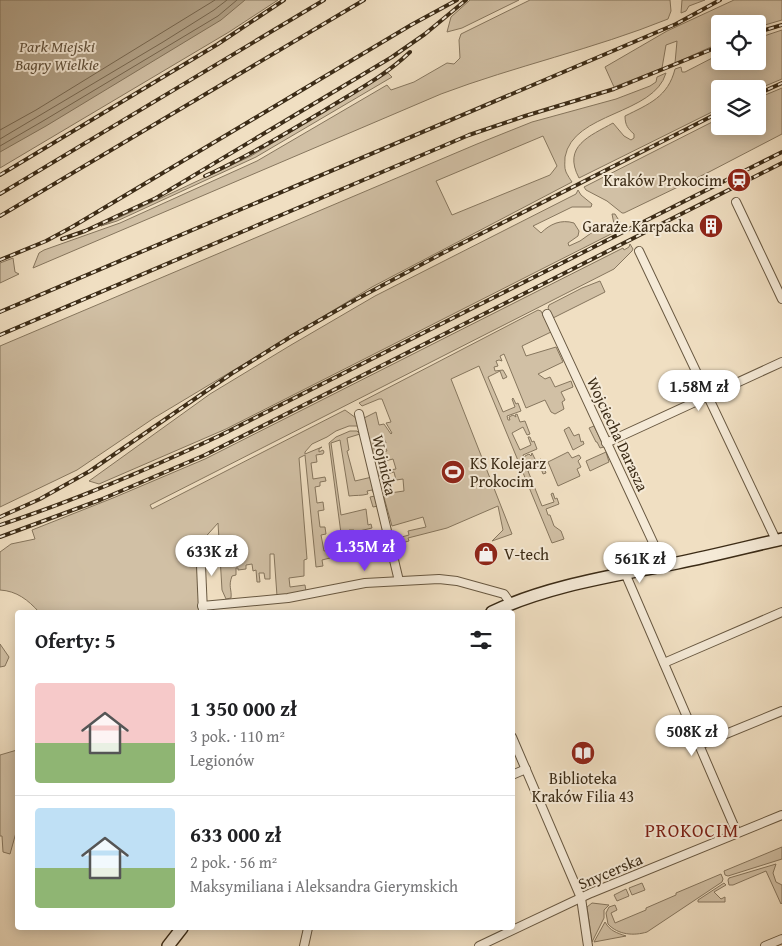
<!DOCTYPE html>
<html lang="pl">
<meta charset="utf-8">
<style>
body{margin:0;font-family:"Gentium Book Plus",serif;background:#f6f6f6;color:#202124;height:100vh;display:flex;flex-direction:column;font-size:19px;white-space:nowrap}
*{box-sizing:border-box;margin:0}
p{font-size:16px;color:#757577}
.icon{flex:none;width:28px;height:28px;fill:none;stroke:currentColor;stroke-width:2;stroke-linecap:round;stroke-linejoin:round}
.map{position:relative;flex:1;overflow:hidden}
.sheet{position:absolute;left:15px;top:610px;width:500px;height:320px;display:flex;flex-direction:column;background:#fff;border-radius:5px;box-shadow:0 2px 12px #0003}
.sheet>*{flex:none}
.fabs{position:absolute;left:711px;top:15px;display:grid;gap:10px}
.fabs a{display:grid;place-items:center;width:55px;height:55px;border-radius:5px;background:#fff;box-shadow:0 2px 12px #0003;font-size:25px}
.price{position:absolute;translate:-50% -42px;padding:0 11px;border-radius:18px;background:#fff;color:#222;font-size:16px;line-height:32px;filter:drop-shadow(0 1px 2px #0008)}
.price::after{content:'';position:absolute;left:50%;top:30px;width:15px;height:11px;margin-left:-8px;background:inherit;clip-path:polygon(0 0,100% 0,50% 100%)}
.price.selected{background:#7c3aed;color:#fff}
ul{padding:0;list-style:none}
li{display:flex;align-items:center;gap:15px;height:125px;padding:0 20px}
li+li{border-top:1px solid #e0e0e0}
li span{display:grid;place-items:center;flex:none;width:140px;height:100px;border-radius:5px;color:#555}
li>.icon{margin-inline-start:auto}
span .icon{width:60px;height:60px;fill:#fffc;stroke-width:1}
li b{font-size:21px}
h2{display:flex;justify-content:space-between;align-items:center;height:60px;padding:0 20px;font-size:21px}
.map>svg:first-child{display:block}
</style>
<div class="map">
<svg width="782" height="946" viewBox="0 0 782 946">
<rect width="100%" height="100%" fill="#f0dfc2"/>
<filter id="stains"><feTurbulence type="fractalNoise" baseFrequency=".004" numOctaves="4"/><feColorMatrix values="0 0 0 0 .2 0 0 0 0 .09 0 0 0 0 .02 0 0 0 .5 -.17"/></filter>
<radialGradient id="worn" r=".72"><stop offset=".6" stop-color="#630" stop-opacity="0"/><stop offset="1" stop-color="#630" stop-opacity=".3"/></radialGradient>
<g fill="#d1c0a5" stroke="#86765e" fill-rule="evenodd">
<polygon points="0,0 278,0 229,32 0,168"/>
<polygon points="470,0 519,0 462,28 447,32 451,17"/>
<path d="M530 0H670L671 11 668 19C594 49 515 66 441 94L33 268 39 253 44 250 120 223 257 161 387 85 391 90 414 82 447 63 454 64 460 58 459 40 461 34Z"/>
<polygon points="682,0 705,0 689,6 686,11 681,13"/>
<polygon points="734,0 782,0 782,20 758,27 758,24 720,24 720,43 675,63 677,41 666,45 662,68 614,87 605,67 667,31"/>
<path d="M782 30V79L758 89H720V105L717 106 716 110 579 178C562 146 590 136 613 123L624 136 631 140 634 138V134C628 129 625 125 625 116 649 104 668 97 675 69L681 67 682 72H685L720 54V61H758V38Z"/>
<polygon points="388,73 392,77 256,157 117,221 101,226 251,156"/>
<path d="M666 73C654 115 573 112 565 157 565 163 564 167 566 172 568 176 570 179 572 182L372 287 154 418 77 470 0 507V346L477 144 532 122 616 99 650 86 656 82 657 77ZM543 136 557 166 550 175 452 215 436 181Z"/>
<polygon points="782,88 782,134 709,172 624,213 622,213 607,201 586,190 584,187 720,118 720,126 758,126 758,98"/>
<path d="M578 190 581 195 592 204 591 207H572L533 226 541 233C550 224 561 219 574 223L579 231 578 236 568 243 569 246 580 241 604 224 609 228 613 227 614 224 612 214H615L623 227 618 226 614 229 613 233 226 429 99 484 89 481 210 394 291 345 375 296 576 194Z"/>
<path d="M630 244 633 249 632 251 614 269 150 505 152 509 345 410 356 418 359 426H349L336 431 327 437 312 444 305 452V454L322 447 319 449V452L323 450 324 452 323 454 316 455 317 462 311 463 313 479 325 477 326 481 320 482V486L315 487 317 503 323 502 324 510 318 511 320 527H325L326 534 321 535 324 551 329 550 330 558 322 560 323 566 316 567 305 455 299 458 307 559 304 560V576L289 578 290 587 305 585 306 591 277 596 274 554H270V579H265L264 573H259L260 582H257L256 570 253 571 252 564 246 565V569L238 570V568H236V575L232 576C228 587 232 589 231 598L226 599 222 590 218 523 200 543 203 612H39C28 600 17 591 0 590V552L11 544 35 539 32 530 113 498 205 459 623 248 624 250 629 247Z"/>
<polygon points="13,258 15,272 19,274 0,283 0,263"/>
<polygon points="600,281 605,292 553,318 548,308 549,305 582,288"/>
<polygon points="538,310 541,311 551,332 522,346 526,356 556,347 563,362 538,374 545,379 550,377 555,387 571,381 573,387 561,392 565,400 562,402 564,409 555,414 551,412 545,400 526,408 504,354 500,356 502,361 499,360 496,361 498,366 494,367 495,371 503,370 507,377 503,379 500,371 488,377 503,412 515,407 512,399 513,398 516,404 518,403 521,411 507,416 508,420 510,420 509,417 513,415 516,417 515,415 517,414 520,422 525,421 530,434 527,435 523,427 512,433 520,450 531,445 528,437 530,437 532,442 534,441 537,449 523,455 524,458 525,456 529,454 531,456 532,453 536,461 541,459 546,473 543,474 540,466 528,471 542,506 554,502 551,494 553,493 555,499 557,498 559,504 546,509 548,515 550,515 554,526 561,531 564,539 552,543 479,366 451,379 512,534 492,541 503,530 498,506 447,528 408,538 409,541 394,545 391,534 396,533 398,538 409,535 408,531 426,527 423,517 392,526 383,494 404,491 403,479 396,480 394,472 379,476 378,471 388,468 389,470 396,469 393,459 385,461 384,456 381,457 379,453 387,451 384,444 386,443 385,440 381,441 380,438 374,440 375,442 373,443 375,453 373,453 364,418 376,412 379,425 384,424 391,434 392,433 386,423 391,422 382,399 379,399 362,406 359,403"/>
<polygon points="594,426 604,447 600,448 597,442 596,442 589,428"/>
<polygon points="569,427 574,436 579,434 581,442 583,441 584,444 573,450 564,430"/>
<path d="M350 431H357L360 434 347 438 349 450 347 451 355 481 372 477 378 506 373 507 370 497 375 496 372 490 367 491 368 494C361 496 356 495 349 496L340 440 331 443 341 515 366 509 368 525 371 524 372 528 355 532 354 530H349V533H343L346 555 344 556 329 443 336 437Z"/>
<polygon points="568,452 572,458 579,455 581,458 578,461 581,467 577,469 580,476 558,486 548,462"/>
<polygon points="606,452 609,462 590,471 586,461"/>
<polygon points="383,542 384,546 388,550 386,556 382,560 378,560 374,547 376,543"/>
<polygon points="0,644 9,657 5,666 0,667"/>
<polygon points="17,750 17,829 10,854 3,852 2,836 0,836 0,755"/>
<polygon points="782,847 782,859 728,876 725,875 724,871"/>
<polygon points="776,864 773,873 776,882 782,885 782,903 781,904 766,871 733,885 729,885 728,880 729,878"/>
<path d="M721 874 723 879 722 882 647 932C634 936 618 935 608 924L606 913 609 907 615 905 617 910 611 913 615 923 646 910V908L676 895V893Z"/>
<polygon points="642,883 645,890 632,895 629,888"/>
<polygon points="724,883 726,885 714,892 721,899 725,897 725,902 698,902 698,900"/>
<polygon points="626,889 629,896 617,901 614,895"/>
<polygon points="592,903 609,905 604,910 604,918 592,942 587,907"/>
<path d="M605 922C610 931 617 933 626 936L594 942Z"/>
</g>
<polygon fill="#b2a288" stroke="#82725a" points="0,0 245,0 221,20 46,126 0,152"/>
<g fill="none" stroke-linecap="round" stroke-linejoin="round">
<g stroke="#76664f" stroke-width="1">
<polyline points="0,130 36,110 215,0"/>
<polyline points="0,139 163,42 214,10 227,0"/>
<polyline points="0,146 43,121 218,16 237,0"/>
</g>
<g stroke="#685841" stroke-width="10">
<g id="street">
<polyline points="736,202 782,299"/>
<polyline points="639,251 776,540"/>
<polyline points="547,314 664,566"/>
<polyline points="359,414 399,581"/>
<polyline points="606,443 782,362"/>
<polyline points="200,542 203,612"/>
<polyline points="625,573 737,833"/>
<polyline points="202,606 288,598 365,583 439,579 457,581 504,594 511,604"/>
<polyline points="664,663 782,612"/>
<polyline points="512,737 581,898 588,946"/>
<polyline points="699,745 782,711"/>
<polyline points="512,775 526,769"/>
<polyline points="304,946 308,928"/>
<polyline points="479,946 591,893 782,815"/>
<polyline points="765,946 782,939"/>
</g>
</g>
<g stroke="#3b2b16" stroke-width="14">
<g id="secondary">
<path d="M492 612C550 585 614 576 677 563 712 556 747 547 782 539"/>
<polyline points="168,946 182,928"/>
</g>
</g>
<use href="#street" stroke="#f5ead7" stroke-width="8"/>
<use href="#secondary" stroke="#f5ead7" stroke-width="11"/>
<g stroke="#3b2b16" stroke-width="4">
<g id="rail">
<polyline points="758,32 782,25"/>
<polyline points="758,94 782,83"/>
<polyline points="0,175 218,44 284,0"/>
<path d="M205 176C247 157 286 133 325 110 354 92 385 76 410 52"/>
<polyline points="0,194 324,0"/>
<polyline points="0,216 364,0"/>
<polyline points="62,239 85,231 156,198 392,57 425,34 466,0"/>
<polyline points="0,260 46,241 72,227 411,25 457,0"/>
<polyline points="0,312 676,24 720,0"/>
<polyline points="0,335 469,135 525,116 614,89 720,46"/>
<polyline points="0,517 40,499 90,471 231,374 292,336 355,300 441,254 720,112"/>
<path d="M0 525C76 500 149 469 221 435L782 152"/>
<polyline points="0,537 100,500 205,455 782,163"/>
</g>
</g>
<use href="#rail" stroke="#f5ead7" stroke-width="2" stroke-dasharray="5.5" stroke-linecap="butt"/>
</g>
<defs>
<g id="station-disc" transform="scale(1.25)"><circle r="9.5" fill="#8f2418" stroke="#f5ead7"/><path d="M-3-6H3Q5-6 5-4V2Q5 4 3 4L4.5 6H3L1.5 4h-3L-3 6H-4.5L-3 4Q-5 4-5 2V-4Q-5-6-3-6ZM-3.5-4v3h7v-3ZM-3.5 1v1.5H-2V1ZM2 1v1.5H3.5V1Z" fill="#fff"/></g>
<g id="building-disc" transform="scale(1.25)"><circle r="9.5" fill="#8f2418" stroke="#f5ead7"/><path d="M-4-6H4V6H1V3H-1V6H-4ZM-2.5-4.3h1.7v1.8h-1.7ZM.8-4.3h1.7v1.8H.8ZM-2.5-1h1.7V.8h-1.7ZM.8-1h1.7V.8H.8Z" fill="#fff"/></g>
<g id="stadium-disc" transform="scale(1.25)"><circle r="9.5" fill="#8f2418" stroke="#f5ead7"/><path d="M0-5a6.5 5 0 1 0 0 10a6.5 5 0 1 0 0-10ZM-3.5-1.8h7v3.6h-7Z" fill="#fff"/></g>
<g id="shop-disc" transform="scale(1.25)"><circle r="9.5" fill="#8f2418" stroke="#f5ead7"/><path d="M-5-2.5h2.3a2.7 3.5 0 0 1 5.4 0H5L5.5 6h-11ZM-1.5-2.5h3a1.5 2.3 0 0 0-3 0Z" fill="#fff"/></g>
<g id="library-disc" transform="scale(1.25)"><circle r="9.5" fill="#8f2418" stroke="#f5ead7"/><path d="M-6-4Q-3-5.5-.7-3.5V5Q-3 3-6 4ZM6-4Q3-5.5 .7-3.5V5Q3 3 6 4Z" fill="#fff"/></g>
</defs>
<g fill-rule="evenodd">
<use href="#station-disc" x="739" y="180"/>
<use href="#building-disc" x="711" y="226"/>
<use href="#stadium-disc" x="453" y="472"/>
<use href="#shop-disc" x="486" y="554"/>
<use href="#library-disc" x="583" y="753"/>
</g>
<g text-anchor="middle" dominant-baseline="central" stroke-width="4" stroke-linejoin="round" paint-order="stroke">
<g font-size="16" font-style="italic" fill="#60503a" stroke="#f5ead7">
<text x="57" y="46">Park Miejski<tspan x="57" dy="18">Bagry Wielkie</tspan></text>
</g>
<g font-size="16" fill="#3b2b16" stroke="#f5ead7" text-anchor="end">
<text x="722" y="180">Kraków Prokocim</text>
<text x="694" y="226">Garaże Karpacka</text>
<text x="470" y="463" text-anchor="start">KS Kolejarz<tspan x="470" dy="18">Prokocim</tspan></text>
<text x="504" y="554" text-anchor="start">V-tech</text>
<text x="583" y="778" text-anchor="middle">Biblioteka<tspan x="583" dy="18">Kraków Filia 43</tspan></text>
</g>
<g font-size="16" fill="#3b2b16" stroke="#f5ead7">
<text transform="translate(618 434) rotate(65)">Wojciecha Darasza</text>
<text transform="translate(385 465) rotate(77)">Wojnicka</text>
<text transform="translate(610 871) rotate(-23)">Snycerska</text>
</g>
<g font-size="19" letter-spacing="1" fill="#7a1f14" stroke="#f5ead7">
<text x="692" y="830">PROKOCIM</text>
</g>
</g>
<rect width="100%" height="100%" filter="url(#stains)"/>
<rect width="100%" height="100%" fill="url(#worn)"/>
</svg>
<div class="fabs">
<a><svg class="icon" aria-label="locate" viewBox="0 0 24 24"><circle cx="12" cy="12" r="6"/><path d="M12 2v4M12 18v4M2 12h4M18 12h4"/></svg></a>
<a><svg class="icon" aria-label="layers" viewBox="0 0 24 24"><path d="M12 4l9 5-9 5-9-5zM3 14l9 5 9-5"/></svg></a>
</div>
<b class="price" style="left:699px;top:412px">1.58M zł</b>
<b class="price selected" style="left:365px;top:572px">1.35M zł</b>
<b class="price" style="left:212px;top:577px">633K zł</b>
<b class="price" style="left:640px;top:584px">561K zł</b>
<b class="price" style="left:692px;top:757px">508K zł</b>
<section class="sheet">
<h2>Oferty: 5<svg class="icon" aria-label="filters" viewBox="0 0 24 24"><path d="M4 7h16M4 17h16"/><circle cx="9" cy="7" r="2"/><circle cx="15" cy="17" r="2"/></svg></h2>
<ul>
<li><span style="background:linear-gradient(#f6c9c9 60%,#8fb573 0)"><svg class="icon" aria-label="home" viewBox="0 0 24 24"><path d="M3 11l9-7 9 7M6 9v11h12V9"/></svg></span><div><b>1 350 000 zł</b><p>3 pok. · 110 m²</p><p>Legionów</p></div></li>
<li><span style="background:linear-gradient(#bfe0f5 60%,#8fb573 0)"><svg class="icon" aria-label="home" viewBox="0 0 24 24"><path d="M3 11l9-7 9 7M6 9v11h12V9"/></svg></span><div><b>633 000 zł</b><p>2 pok. · 56 m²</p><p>Maksymiliana i Aleksandra Gierymskich</p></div></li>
</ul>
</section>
</div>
